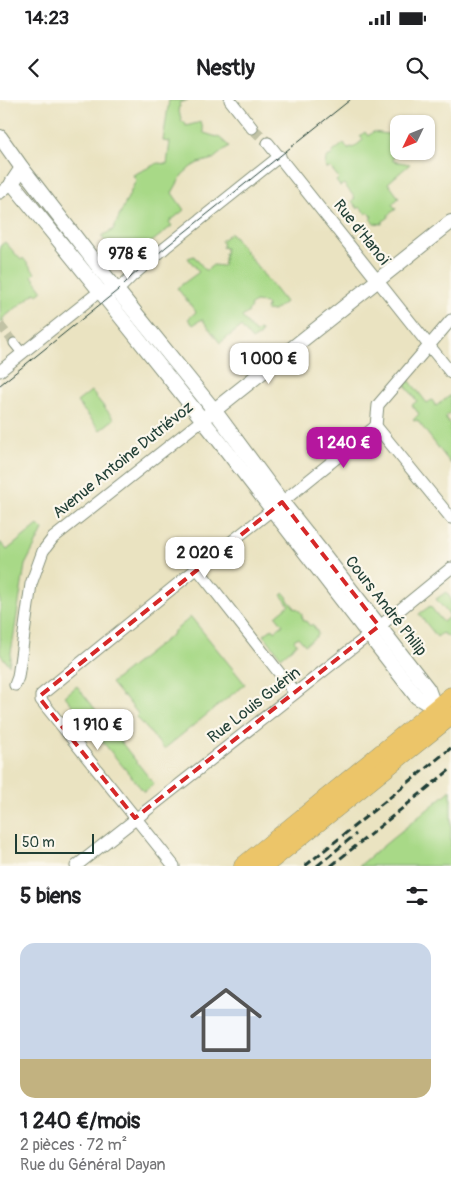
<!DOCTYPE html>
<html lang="fr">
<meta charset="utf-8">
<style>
body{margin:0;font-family:Pangolin,sans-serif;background:#f2f2f2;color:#202124;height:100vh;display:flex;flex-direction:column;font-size:19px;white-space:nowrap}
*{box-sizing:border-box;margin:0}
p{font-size:16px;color:#757577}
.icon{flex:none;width:28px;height:28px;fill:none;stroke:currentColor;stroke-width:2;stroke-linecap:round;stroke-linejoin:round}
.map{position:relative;height:766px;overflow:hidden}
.sheet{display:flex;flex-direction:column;background:#fff;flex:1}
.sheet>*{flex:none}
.needle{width:32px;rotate:227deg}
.fabs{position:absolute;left:390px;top:15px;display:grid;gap:10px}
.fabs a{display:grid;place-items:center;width:45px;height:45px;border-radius:10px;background:#fff;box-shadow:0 1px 4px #0004;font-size:25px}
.scale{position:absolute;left:15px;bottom:12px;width:79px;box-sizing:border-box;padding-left:5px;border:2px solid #1f3d34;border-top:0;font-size:14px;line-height:18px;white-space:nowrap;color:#1f3d34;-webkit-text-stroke:4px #fbf7ec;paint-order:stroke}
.price{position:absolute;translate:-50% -42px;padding:0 11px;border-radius:10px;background:#fff;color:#222;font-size:16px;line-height:32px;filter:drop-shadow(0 1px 2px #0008)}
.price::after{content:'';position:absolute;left:50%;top:30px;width:15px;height:11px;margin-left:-8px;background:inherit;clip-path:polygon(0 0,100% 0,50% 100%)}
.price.on{background:#b5179e;color:#fff}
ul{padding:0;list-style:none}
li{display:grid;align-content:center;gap:10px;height:265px;padding:0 20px}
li+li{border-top:1px solid #e0e0e0}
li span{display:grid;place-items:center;height:155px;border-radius:15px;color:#555}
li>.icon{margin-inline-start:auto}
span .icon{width:90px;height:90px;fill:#fffc;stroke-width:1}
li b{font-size:21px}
h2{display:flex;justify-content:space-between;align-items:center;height:60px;padding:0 20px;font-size:21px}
.status{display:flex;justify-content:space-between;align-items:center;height:35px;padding:0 25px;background:#fff;direction:ltr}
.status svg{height:14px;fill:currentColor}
header{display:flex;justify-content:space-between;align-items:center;height:65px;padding:0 20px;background:#fff;font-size:22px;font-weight:800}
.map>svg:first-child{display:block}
</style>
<div class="status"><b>14:23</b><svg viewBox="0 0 49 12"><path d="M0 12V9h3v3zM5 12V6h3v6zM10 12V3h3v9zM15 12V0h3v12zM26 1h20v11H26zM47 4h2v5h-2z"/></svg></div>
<header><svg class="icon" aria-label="back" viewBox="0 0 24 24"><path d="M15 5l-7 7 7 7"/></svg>Nestly<svg class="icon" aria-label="search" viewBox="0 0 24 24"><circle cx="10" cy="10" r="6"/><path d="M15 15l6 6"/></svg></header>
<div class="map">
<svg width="451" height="766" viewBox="0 0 451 766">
<rect width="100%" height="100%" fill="#fbf7ec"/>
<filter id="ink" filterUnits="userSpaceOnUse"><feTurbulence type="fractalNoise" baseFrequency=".02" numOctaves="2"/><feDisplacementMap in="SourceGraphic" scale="10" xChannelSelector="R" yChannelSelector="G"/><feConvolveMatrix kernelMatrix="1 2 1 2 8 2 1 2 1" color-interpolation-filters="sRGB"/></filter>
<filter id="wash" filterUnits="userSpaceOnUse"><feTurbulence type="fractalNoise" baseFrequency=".0096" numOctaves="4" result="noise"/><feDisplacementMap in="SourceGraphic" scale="20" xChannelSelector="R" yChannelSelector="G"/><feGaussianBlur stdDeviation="1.12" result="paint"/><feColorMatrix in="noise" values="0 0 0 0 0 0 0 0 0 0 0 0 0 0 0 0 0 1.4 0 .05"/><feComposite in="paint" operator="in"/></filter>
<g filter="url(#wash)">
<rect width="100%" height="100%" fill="#eae3c1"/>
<g fill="#a8d987" stroke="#648b5e">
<polygon points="169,0 188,0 179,3 180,7 178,8 182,22 185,22 186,26 201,22 204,33 220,38 229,46 213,59 198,63 191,67 182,75 172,93 184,110 169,122 172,126 130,159 117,157 101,136 113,130 136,80 133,75 158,63 167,64 170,42 163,41"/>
<polygon points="365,32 368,36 373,32 395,35 393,61 410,64 388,83 399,98 392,104 396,109 388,115 389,117 382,122 382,124 374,123 370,119 372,117 369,112 366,114 360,107 358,109 352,101 355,98 344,84 340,86 336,81 339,78 330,67 328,69 325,66 326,58 329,56 332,55 333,52 344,43 348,49 351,47 353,48 363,40 360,36"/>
<polygon points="231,133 285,202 274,211 266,210 267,205 265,203 255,202 250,206 251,208 248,211 249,212 242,217 255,233 259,230 261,231 260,235 252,240 241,227 220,243 202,219 193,225 188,219 196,212 177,188 199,172 188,158 194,156 206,171 213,165 223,166 226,148 222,147 223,144 221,141"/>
<polygon points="5,142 21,160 23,158 35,173 32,176 43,191 37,195 35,193 2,219 4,221 0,224 0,146"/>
<polygon points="409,280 427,303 432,300 436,306 451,295 451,312 445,317 451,325 451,364 417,320 414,321 413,320 419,314 412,305 417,301 405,285"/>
<polygon points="91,291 114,319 100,330 77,302"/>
<polygon points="38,425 43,430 25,465 9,565 0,554 0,442 7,450"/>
<polygon points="446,492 451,499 451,538 442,533 437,537 419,514 430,506 443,522 450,516 436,499"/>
<polygon points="284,493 288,498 287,499 296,509 297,508 302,514 302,517 305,522 306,521 310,526 312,524 317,531 318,535 305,545 298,537 294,540 297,544 281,557 264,535 273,528 275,531 283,525 276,516 289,505 281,495"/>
<polygon points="191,517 245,584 164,649 136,616 138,614 124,596 122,596 111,583 173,534 172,533"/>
<polygon points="77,586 154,684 144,692 65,596"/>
<polygon points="451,690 451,766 359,766"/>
</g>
</g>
<g filter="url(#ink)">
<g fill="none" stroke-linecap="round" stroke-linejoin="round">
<polyline stroke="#c1c2a5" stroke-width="9" stroke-dasharray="9 4.5" stroke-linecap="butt" points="0,225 14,243"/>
<polyline stroke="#c1c2a5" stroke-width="11" stroke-dasharray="11 5.5" stroke-linecap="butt" points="252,28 268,43"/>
<g stroke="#84907a" stroke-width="11">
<polyline id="pedestrian" points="14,243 22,253"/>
</g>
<g stroke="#84907a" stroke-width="13">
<g id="minor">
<polyline points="230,0 252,28"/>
<polyline points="268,43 451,273"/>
<polyline points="0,93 12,83"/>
<polyline points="0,271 100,191 118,190 132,176 166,147 280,56"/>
<polyline points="376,326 378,305 451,220"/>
<polyline points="376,326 451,418"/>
<polyline points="197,468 295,593"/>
<polyline points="15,585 18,577 31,484 43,451 53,438 202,320"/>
<polyline points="76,766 369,535 451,468"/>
<polyline points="174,766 41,600 41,595 185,478 282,402 376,326"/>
</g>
</g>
<g stroke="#84907a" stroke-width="16">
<g id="tertiary">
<polyline points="0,37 22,68 104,174 214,310 282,402 321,451 428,589 435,608"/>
<polyline points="22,68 12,83 112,206 213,333 417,597 435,608"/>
<polyline points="207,316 451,122"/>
</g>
</g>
<g stroke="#84907a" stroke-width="19">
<g id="primary">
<polyline points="243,766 451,596"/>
<polyline points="264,766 451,616"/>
</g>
</g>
<use href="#pedestrian" stroke="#fff" stroke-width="9"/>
<use href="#minor" stroke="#fff" stroke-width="11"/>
<use href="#tertiary" stroke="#fff" stroke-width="14"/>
<use href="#primary" stroke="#ecc569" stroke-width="18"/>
<polyline stroke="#1f3d34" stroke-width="1" points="0,285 118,190 132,176 166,147 350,0"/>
<g stroke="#1f3d34" stroke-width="3" stroke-dasharray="8 4" stroke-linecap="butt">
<polyline points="305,766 451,648"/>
<polyline points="317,766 356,734"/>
<polyline points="331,766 451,669"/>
</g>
</g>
</g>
<path fill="none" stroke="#d62828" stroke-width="4" stroke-dasharray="10 6" stroke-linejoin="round" d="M282 402 379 526 135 718 41 600V595Z"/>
<g text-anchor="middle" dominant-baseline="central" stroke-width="4.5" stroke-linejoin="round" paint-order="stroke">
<g font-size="16" fill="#1f3d34" stroke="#fbf7ec">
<text transform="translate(362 133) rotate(51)">Rue d'Hanoï</text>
<text transform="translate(123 360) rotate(-39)">Avenue Antoine Dutriévoz</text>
<text transform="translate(386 506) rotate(52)">Cours André Philip</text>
<text transform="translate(254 605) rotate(-38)">Rue Louis Guérin</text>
</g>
</g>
</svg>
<div class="fabs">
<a><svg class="needle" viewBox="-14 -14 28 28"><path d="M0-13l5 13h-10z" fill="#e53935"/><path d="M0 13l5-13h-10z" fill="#757577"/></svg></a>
</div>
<div class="scale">50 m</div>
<b class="price" style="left:128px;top:180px">978 €</b>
<b class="price" style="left:269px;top:285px">1 000 €</b>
<b class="price on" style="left:344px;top:369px">1 240 €</b>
<b class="price" style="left:205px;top:479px">2 020 €</b>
<b class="price" style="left:98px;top:651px">1 910 €</b>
</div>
<section class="sheet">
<h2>5 biens<svg class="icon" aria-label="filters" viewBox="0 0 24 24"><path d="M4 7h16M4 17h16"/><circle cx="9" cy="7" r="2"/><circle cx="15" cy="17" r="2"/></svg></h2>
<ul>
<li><span style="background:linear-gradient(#c9d6e8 75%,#c2b280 0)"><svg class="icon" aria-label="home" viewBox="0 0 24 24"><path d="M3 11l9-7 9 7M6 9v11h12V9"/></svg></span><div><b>1 240 €/mois</b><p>2 pièces · 72 m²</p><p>Rue du Général Dayan</p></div></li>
</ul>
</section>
